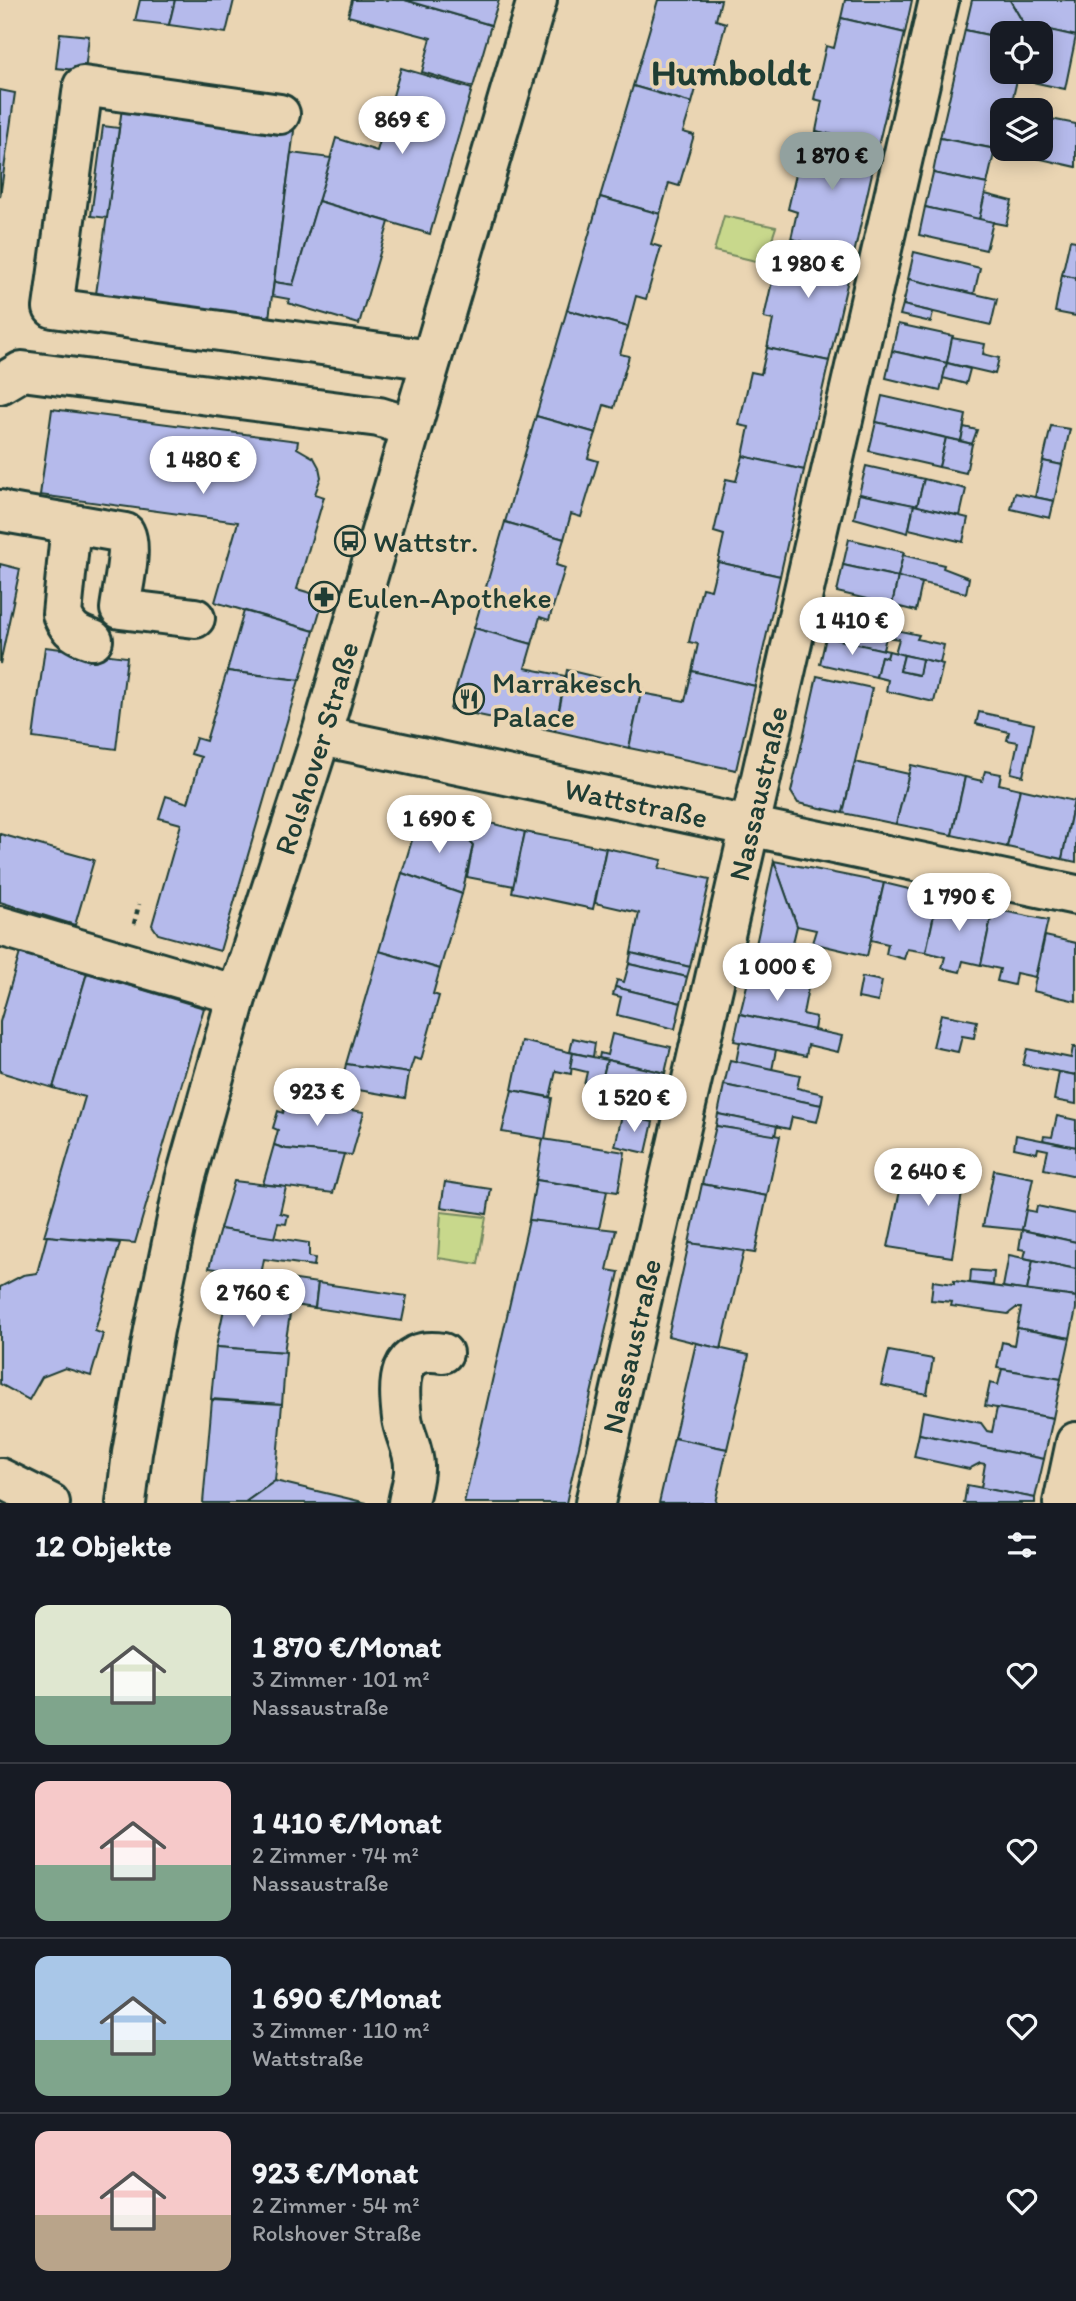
<!DOCTYPE html>
<html lang="de">
<meta charset="utf-8">
<style>
body{margin:0;font-family:Itim,sans-serif;background:#20242c;color:#f1f3f6;height:100vh;display:flex;flex-direction:column;font-size:26px;white-space:nowrap}
*{box-sizing:border-box;margin:0}
p{font-size:23px;color:#9ea1a6}
.icon{flex:none;width:38px;height:38px;fill:none;stroke:currentColor;stroke-width:2;stroke-linecap:round;stroke-linejoin:round}
.map{position:relative;height:1503px;overflow:hidden}
.details{display:flex;flex-direction:column;background:#171b24;flex:1}
.details>*{flex:none}
.tools{position:absolute;left:990px;top:21px;display:grid;gap:14px}
.tools a{display:grid;place-items:center;width:63px;height:63px;border-radius:14px;background:#171b24;box-shadow:0 4px 18px #0003;font-size:35px}
.price{position:absolute;translate:-50% -60px;padding:0 16px;border-radius:24px;background:#fff;color:#222;font-size:23px;line-height:46px;filter:drop-shadow(0 2px 4px #0008)}
.price::after{content:'';position:absolute;left:50%;top:42px;width:21px;height:16px;margin-left:-10px;background:inherit;clip-path:polygon(0 0,100% 0,50% 100%)}
.price.current{background:#92a19f;color:#111}
ul{padding:0;list-style:none}
li{display:flex;align-items:center;gap:21px;height:175px;padding:0 35px}
li+li{border-top:2px solid #363941}
li span{display:grid;place-items:center;flex:none;width:196px;height:140px;border-radius:14px;color:#555}
li>.icon{margin-inline-start:auto}
span .icon{width:84px;height:84px;fill:#fffc;stroke-width:1}
li b{font-size:30px}
h2{display:flex;justify-content:space-between;align-items:center;height:84px;padding:0 35px;font-size:30px}
.map>svg:first-child{display:block}
</style>
<div class="map">
<svg width="1076" height="1503" viewBox="0 0 1076 1503">
<rect width="100%" height="100%" fill="#ead5b3"/>
<filter id="ink" filterUnits="userSpaceOnUse"><feTurbulence type="fractalNoise" baseFrequency=".0143" numOctaves="2"/><feDisplacementMap in="SourceGraphic" scale="14" xChannelSelector="R" yChannelSelector="G"/><feConvolveMatrix kernelMatrix="1 2 1 2 8 2 1 2 1" color-interpolation-filters="sRGB"/></filter>
<g filter="url(#ink)">
<g fill="#c8d88c" stroke="#748a60" stroke-width="2">
<polygon points="724,216 776,227 764,263 714,251"/>
<polygon points="441,1212 486,1217 478,1264 438,1258"/>
</g>
<g fill="#b5baeb" stroke="#1f3d34" stroke-width="2">
<polygon points="140,0 175,0 169,25 135,21"/>
<polygon points="175,0 234,0 226,33 169,25"/>
<polygon points="352,0 405,0 491,25 473,87 422,72 431,38 348,16"/>
<polygon points="405,0 499,0 491,25"/>
<polygon points="658,0 721,0 716,20 726,23 712,74 701,71 692,103 633,86"/>
<polygon points="845,0 912,0 905,33 841,18"/>
<polygon points="972,0 1010,0 1024,24 1021,33 1003,33 1002,38 965,30"/>
<polygon points="1010,0 1076,0 1076,36 1024,24"/>
<polygon points="841,18 905,33 878,146 816,131 822,101 814,99 826,46 834,48"/>
<polygon points="1024,24 1076,36 1065,89 995,74 1003,37 1003,72 1041,72 1041,33 1021,33"/>
<polygon points="965,30 1002,38 995,74 1017,80 1010,110 1003,110 1001,150 940,138"/>
<polygon points="60,33 89,36 85,71 56,68"/>
<polygon points="401,68 472,89 430,234 318,201 336,138 377,151"/>
<polygon points="633,86 692,103 683,132 694,135 679,186 669,183 660,214 600,197"/>
<polygon points="0,90 15,93 0,197"/>
<polygon points="122,108 294,131 269,318 96,294"/>
<polygon points="1041,117 1076,124 1076,167 1001,150 1003,142 1003,149 1041,149"/>
<polygon points="103,126 119,128 107,218 91,216"/>
<polygon points="816,131 878,146 854,254 791,239 797,212 788,209 800,157 809,159"/>
<polygon points="940,138 995,149 987,184 933,173"/>
<polygon points="291,153 331,158 293,285 274,282"/>
<polygon points="933,173 987,184 979,220 925,207"/>
<polygon points="985,194 1012,201 1006,225 979,220"/>
<polygon points="600,197 660,214 651,244 661,247 646,299 636,296 628,327 567,310"/>
<polygon points="318,201 389,222 359,324 288,303 289,299 272,296 274,282 293,285"/>
<polygon points="925,207 993,222 986,250 919,235"/>
<polygon points="791,239 854,254 829,361 767,348 773,320 764,318 776,263 786,265"/>
<polygon points="1070,240 1076,241 1076,278 1062,275"/>
<polygon points="914,252 980,268 974,294 908,279"/>
<polygon points="1062,275 1076,278 1076,316 1055,312"/>
<polygon points="909,279 997,299 991,325 903,305"/>
<polygon points="905,297 903,305 933,312 931,322 900,315"/>
<polygon points="567,310 628,327 620,354 629,356 614,408 604,405 596,433 536,416"/>
<polygon points="898,324 953,336 947,363 892,351"/>
<polygon points="952,338 985,344 983,354 999,358 995,374 947,363"/>
<polygon points="767,348 829,361 804,470 743,456 749,427 739,425 751,372 761,374"/>
<polygon points="892,351 947,363 940,391 886,378"/>
<polygon points="947,363 970,369 966,384 943,378"/>
<polygon points="882,396 966,415 961,441 876,422"/>
<polygon points="52,409 298,441 297,448 314,458 319,467 321,477 315,494 324,497 297,589 324,597 314,631 215,602 238,522 40,495"/>
<polygon points="536,416 596,433 588,458 598,461 581,517 571,514 564,539 505,522"/>
<polygon points="876,422 946,438 939,467 869,451"/>
<polygon points="1051,426 1070,429 1062,465 1043,461"/>
<polygon points="964,427 977,430 972,444 961,441"/>
<polygon points="946,438 972,444 966,473 939,467"/>
<polygon points="743,456 804,470 780,576 718,562 724,535 714,532 726,479 736,481"/>
<polygon points="1043,461 1062,465 1054,501 1035,497"/>
<polygon points="866,466 924,479 917,506 859,494"/>
<polygon points="924,479 966,489 960,516 917,506"/>
<polygon points="1015,493 1054,501 1050,518 1011,509"/>
<polygon points="859,494 914,505 908,533 854,518"/>
<polygon points="914,505 968,518 963,542 909,529"/>
<polygon points="505,522 564,539 556,565 565,568 549,620 540,617 532,644 474,628"/>
<polygon points="849,539 904,552 898,577 843,565"/>
<polygon points="903,555 944,565 943,568 969,578 966,593 898,577"/>
<polygon points="718,562 780,576 755,686 692,671 698,644 689,642 702,588 711,590"/>
<polygon points="0,564 20,569 0,664"/>
<polygon points="843,565 898,577 892,605 837,592"/>
<polygon points="898,577 922,583 916,611 892,605"/>
<polygon points="244,611 314,631 300,680 227,671"/>
<polygon points="833,611 889,624 883,650 826,637"/>
<polygon points="889,624 897,626 896,630 919,635 917,639 944,645 940,663 895,653 899,639 886,637"/>
<polygon points="474,628 532,644 525,668 565,676 555,731 450,709"/>
<polygon points="826,637 889,651 887,658 881,656 876,677 820,664"/>
<polygon points="45,647 127,657 116,749 33,738"/>
<polygon points="889,651 904,655 900,671 919,675 922,659 943,664 934,702 886,691 888,680 876,677 881,656 887,658"/>
<polygon points="904,655 922,659 919,675 900,671"/>
<polygon points="567,670 642,688 629,748 555,731"/>
<polygon points="227,671 299,680 220,951 158,934 152,925 181,824 159,818 166,796 188,803 201,757 191,754 196,738 206,741"/>
<polygon points="692,671 755,686 736,770 629,748 641,693 685,701"/>
<polygon points="817,676 872,688 843,813 798,803 791,792"/>
<polygon points="979,712 1034,724 1023,776 1011,773 1018,742 1007,740 1009,732 976,724"/>
<polygon points="855,762 909,774 896,824 843,813"/>
<polygon points="911,765 965,777 952,835 896,824"/>
<polygon points="985,771 1001,774 999,784 1020,789 1007,847 952,835 965,777 982,781"/>
<polygon points="1020,789 1074,801 1062,859 1007,847"/>
<polygon points="1074,801 1076,802 1076,862 1062,859"/>
<polygon points="419,817 455,824 473,845 462,894 402,873"/>
<polygon points="471,818 525,832 514,886 467,877 473,845 455,824 456,820 470,823"/>
<polygon points="525,832 606,848 593,909 512,892"/>
<polygon points="0,834 94,860 75,925 0,902"/>
<polygon points="606,848 662,860 659,868 710,879 690,967 631,953 639,913 595,903"/>
<polygon points="774,861 884,883 867,956 812,943 816,930 797,926"/>
<polygon points="774,861 797,926 792,947 814,952 805,987 749,977"/>
<polygon points="402,873 462,894 440,969 379,951"/>
<polygon points="884,883 938,896 926,952 907,949 904,959 886,954 888,944 871,940"/>
<polygon points="938,896 993,909 981,965 963,961 960,972 942,968 945,957 926,952"/>
<polygon points="993,909 1048,920 1035,977 1016,973 1014,985 997,981 1000,969 981,965"/>
<polygon points="1045,936 1076,943 1076,1001 1033,991"/>
<polygon points="379,951 440,969 433,994 439,996 421,1060 414,1058 409,1073 346,1064"/>
<polygon points="20,953 87,973 53,1088 0,1072 0,1022"/>
<polygon points="631,953 690,967 687,977 629,964"/>
<polygon points="629,964 687,977 681,1003 615,987 617,980 624,982"/>
<polygon points="87,973 204,1008 135,1243 44,1236 85,1097 53,1088"/>
<polygon points="749,977 808,988 803,1014 816,1017 814,1030 740,1014"/>
<polygon points="862,977 882,981 878,1002 858,998"/>
<polygon points="615,987 681,1003 675,1029 617,1015 621,997 613,995"/>
<polygon points="740,1014 842,1036 838,1052 808,1045 806,1056 734,1041"/>
<polygon points="941,1014 977,1021 974,1038 962,1036 958,1052 933,1047"/>
<polygon points="612,1034 671,1047 665,1073 599,1058 600,1053 607,1055"/>
<polygon points="573,1038 595,1043 593,1057 570,1052"/>
<polygon points="522,1041 573,1053 571,1074 556,1071 550,1097 512,1090"/>
<polygon points="740,1042 776,1050 772,1070 736,1062"/>
<polygon points="1073,1047 1076,1047 1076,1075 1023,1065 1027,1049 1071,1058"/>
<polygon points="573,1053 607,1060 600,1088 584,1085 587,1072 570,1068"/>
<polygon points="607,1060 665,1073 658,1102 600,1088"/>
<polygon points="730,1060 800,1075 797,1088 823,1094 821,1105 724,1085"/>
<polygon points="346,1064 409,1073 405,1098 341,1087"/>
<polygon points="1059,1072 1076,1075 1076,1104 1054,1100"/>
<polygon points="724,1085 821,1105 817,1122 792,1117 789,1129 718,1114"/>
<polygon points="512,1090 552,1098 545,1139 502,1132"/>
<polygon points="287,1100 364,1112 352,1155 286,1149 274,1145 278,1130 273,1128 278,1111 283,1113"/>
<polygon points="718,1114 777,1126 775,1136 716,1126"/>
<polygon points="622,1115 653,1122 646,1153 615,1146"/>
<polygon points="1057,1116 1076,1120 1076,1147 1043,1140 1044,1136 1052,1137"/>
<polygon points="716,1126 780,1136 767,1196 702,1184"/>
<polygon points="1016,1135 1076,1147 1076,1176 1044,1169 1048,1150 1038,1148 1037,1153 1014,1148"/>
<polygon points="543,1139 625,1152 618,1192 536,1180"/>
<polygon points="274,1145 286,1149 344,1154 333,1193 263,1184"/>
<polygon points="907,1158 966,1167 952,1257 888,1247"/>
<polygon points="994,1170 1033,1178 1022,1230 983,1226"/>
<polygon points="536,1180 607,1191 599,1229 529,1220"/>
<polygon points="234,1181 286,1187 280,1213 288,1215 286,1224 278,1223 274,1238 220,1229"/>
<polygon points="445,1182 491,1189 487,1214 441,1207"/>
<polygon points="702,1184 767,1196 755,1253 689,1243"/>
<polygon points="1037,1206 1076,1214 1076,1242 1022,1230 1026,1210 1036,1212"/>
<polygon points="529,1220 616,1230 607,1270 619,1272 566,1503 464,1503"/>
<polygon points="220,1229 309,1243 309,1257 315,1258 314,1266 264,1259 261,1275 209,1268"/>
<polygon points="1022,1230 1076,1242 1076,1269 1024,1258 1026,1250 1019,1249"/>
<polygon points="47,1236 120,1243 95,1331 103,1334 91,1376 65,1368 42,1377 29,1400 0,1384 0,1287 23,1275 37,1273"/>
<polygon points="689,1243 744,1251 721,1349 668,1336"/>
<polygon points="1009,1255 1033,1260 1027,1291 1003,1287"/>
<polygon points="1033,1260 1076,1269 1076,1297 1027,1291"/>
<polygon points="971,1270 994,1272 993,1285 970,1283"/>
<polygon points="275,1277 318,1283 315,1308 273,1302"/>
<polygon points="933,1281 954,1284 954,1281 1076,1297 1076,1309 1070,1338 1017,1328 1021,1308 1016,1308 1008,1314 951,1306 952,1302 931,1300"/>
<polygon points="318,1283 407,1296 402,1321 315,1308"/>
<polygon points="225,1304 290,1314 284,1352 216,1347"/>
<polygon points="1017,1328 1070,1338 1061,1379 997,1368 1002,1342 1014,1345"/>
<polygon points="696,1343 749,1355 727,1449 674,1438"/>
<polygon points="216,1347 286,1352 282,1404 211,1399"/>
<polygon points="889,1351 933,1359 927,1394 881,1385"/>
<polygon points="1002,1369 1061,1379 1053,1418 985,1406 990,1383 998,1385"/>
<polygon points="212,1400 282,1404 275,1481 244,1503 203,1503"/>
<polygon points="997,1408 1053,1418 1044,1459 919,1434 923,1411 981,1423 987,1431 992,1432"/>
<polygon points="919,1434 1044,1459 1035,1498 981,1488 985,1464 980,1463 969,1469 914,1457"/>
<polygon points="674,1438 727,1449 715,1503 659,1503"/>
<polygon points="275,1481 367,1503 244,1503"/>
<polygon points="967,1485 1035,1498 1035,1503 964,1503"/>
</g>
<g fill="none" stroke-linecap="round" stroke-linejoin="round">
<g stroke="#1f3d34" stroke-width="44">
<g id="minor">
<polyline points="280,114 83,86 53,308 431,360"/>
<polyline points="0,384 22,371 379,417 411,427"/>
<path d="M0 510 4 512 125 533C133 549 122 590 120 609L195 618"/>
<path d="M71 524 62 614C69 631 77 635 93 640"/>
<path id="s1" d="M321 736 1076 895"/>
<polyline points="0,926 237,995"/>
<polyline points="0,1478 50,1503"/>
<path id="s2" d="M126 1503 132 1453 154 1330 185 1180 237 995 321 736 537 0"/>
<path d="M408 1503C410 1491 415 1477 414 1466 414 1450 404 1434 402 1418 398 1384 396 1345 443 1353"/>
<path id="s3" d="M595 1503 939 0"/>
<polyline points="1063,1503 1076,1442"/>
</g>
</g>
<polyline stroke="#1f3d34" stroke-width="4.5" stroke-dasharray="5 5" stroke-linecap="butt" points="134,924 139,904"/>
<use href="#minor" stroke="#ead5b3" stroke-width="38"/>
</g>
</g>
<defs>
<g id="bus-ring" transform="scale(1.575)"><circle r="9.5" fill="#ead5b3" stroke="#1f3d34" stroke-width="1.5"/><path d="M-5-6H5V4H4V6H2V4H-2V6H-4V4H-5ZM-3.5-4V0h7V-4ZM-3.5 1.2v1.5H-2V1.2ZM2 1.2v1.5H3.5V1.2Z" fill="#1f3d34"/></g>
<g id="pharmacy-ring" transform="scale(1.575)"><circle r="9.5" fill="#ead5b3" stroke="#1f3d34" stroke-width="1.5"/><path d="M-2-6h4v4h4v4h-4v4h-4v-4h-4v-4h4Z" fill="#1f3d34"/></g>
<g id="restaurant-ring" transform="scale(1.575)"><circle r="9.5" fill="#ead5b3" stroke="#1f3d34" stroke-width="1.5"/><path d="M-5-6h1v4h1v-4h1v4h1v-4h1v5L-1.5 .5V6h-2V.5L-5-1ZM5-6V6H3V1.5H1.5Q1.5-4 5-6Z" fill="#1f3d34"/></g>
</defs>
<g fill-rule="evenodd">
<use href="#bus-ring" x="350" y="541"/>
<use href="#pharmacy-ring" x="324" y="597"/>
<use href="#restaurant-ring" x="469" y="699"/>
</g>
<g text-anchor="middle" dominant-baseline="central" stroke-width="7" stroke-linejoin="round" paint-order="stroke">
<g font-size="30" fill="#1f3d34" stroke="#ead5b3" text-anchor="start">
<text x="373" y="541">Wattstr.</text>
<text x="347" y="597">Eulen-Apotheke</text>
<text x="492" y="682">Marrakesch<tspan x="492" dy="34">Palace</tspan></text>
</g>
<g font-size="30" fill="#1f3d34" stroke="#ead5b3">
<text stroke="none"><textPath href="#s2" startOffset="780">Rolshover Straße</textPath></text>
<text stroke="none"><textPath href="#s3" startOffset="728">Nassaustraße</textPath></text>
<text stroke="none"><textPath href="#s1" startOffset="322">Wattstraße</textPath></text>
<text stroke="none"><textPath href="#s3" startOffset="161">Nassaustraße</textPath></text>
</g>
<g font-size="37" font-weight="bold" fill="#1f3d34" stroke="#ead5b3">
<text x="731" y="72">Humboldt</text>
</g>
</g>
</svg>
<div class="tools">
<a><svg class="icon" aria-label="locate" viewBox="0 0 24 24"><circle cx="12" cy="12" r="6"/><path d="M12 2v4M12 18v4M2 12h4M18 12h4"/></svg></a>
<a><svg class="icon" aria-label="layers" viewBox="0 0 24 24"><path d="M12 4l9 5-9 5-9-5zM3 14l9 5 9-5"/></svg></a>
</div>
<b class="price" style="left:402px;top:156px">869 €</b>
<b class="price current" style="left:832px;top:192px">1 870 €</b>
<b class="price" style="left:808px;top:300px">1 980 €</b>
<b class="price" style="left:203px;top:496px">1 480 €</b>
<b class="price" style="left:852px;top:657px">1 410 €</b>
<b class="price" style="left:439px;top:855px">1 690 €</b>
<b class="price" style="left:959px;top:933px">1 790 €</b>
<b class="price" style="left:777px;top:1003px">1 000 €</b>
<b class="price" style="left:317px;top:1128px">923 €</b>
<b class="price" style="left:634px;top:1134px">1 520 €</b>
<b class="price" style="left:928px;top:1208px">2 640 €</b>
<b class="price" style="left:253px;top:1329px">2 760 €</b>
</div>
<section class="details">
<h2>12 Objekte<svg class="icon" aria-label="filters" viewBox="0 0 24 24"><path d="M4 7h16M4 17h16"/><circle cx="9" cy="7" r="2"/><circle cx="15" cy="17" r="2"/></svg></h2>
<ul>
<li><span style="background:linear-gradient(#dfe7d0 65%,#7fa58c 0)"><svg class="icon" aria-label="home" viewBox="0 0 24 24"><path d="M3 11l9-7 9 7M6 9v11h12V9"/></svg></span><div><b>1 870 €/Monat</b><p>3 Zimmer · 101 m²</p><p>Nassaustraße</p></div><svg class="icon" aria-label="heart" viewBox="0 0 24 24"><path d="M12 20l-8-8c-3-5 5-10 8-4 3-6 11-1 8 4z"/></svg></li>
<li><span style="background:linear-gradient(#f6c9c9 60%,#7fa58c 0)"><svg class="icon" aria-label="home" viewBox="0 0 24 24"><path d="M3 11l9-7 9 7M6 9v11h12V9"/></svg></span><div><b>1 410 €/Monat</b><p>2 Zimmer · 74 m²</p><p>Nassaustraße</p></div><svg class="icon" aria-label="heart" viewBox="0 0 24 24"><path d="M12 20l-8-8c-3-5 5-10 8-4 3-6 11-1 8 4z"/></svg></li>
<li><span style="background:linear-gradient(#a9c7e8 60%,#7fa58c 0)"><svg class="icon" aria-label="home" viewBox="0 0 24 24"><path d="M3 11l9-7 9 7M6 9v11h12V9"/></svg></span><div><b>1 690 €/Monat</b><p>3 Zimmer · 110 m²</p><p>Wattstraße</p></div><svg class="icon" aria-label="heart" viewBox="0 0 24 24"><path d="M12 20l-8-8c-3-5 5-10 8-4 3-6 11-1 8 4z"/></svg></li>
<li><span style="background:linear-gradient(#f6c9c9 60%,#b9a48a 0)"><svg class="icon" aria-label="home" viewBox="0 0 24 24"><path d="M3 11l9-7 9 7M6 9v11h12V9"/></svg></span><div><b>923 €/Monat</b><p>2 Zimmer · 54 m²</p><p>Rolshover Straße</p></div><svg class="icon" aria-label="heart" viewBox="0 0 24 24"><path d="M12 20l-8-8c-3-5 5-10 8-4 3-6 11-1 8 4z"/></svg></li>
</ul>
</section>
